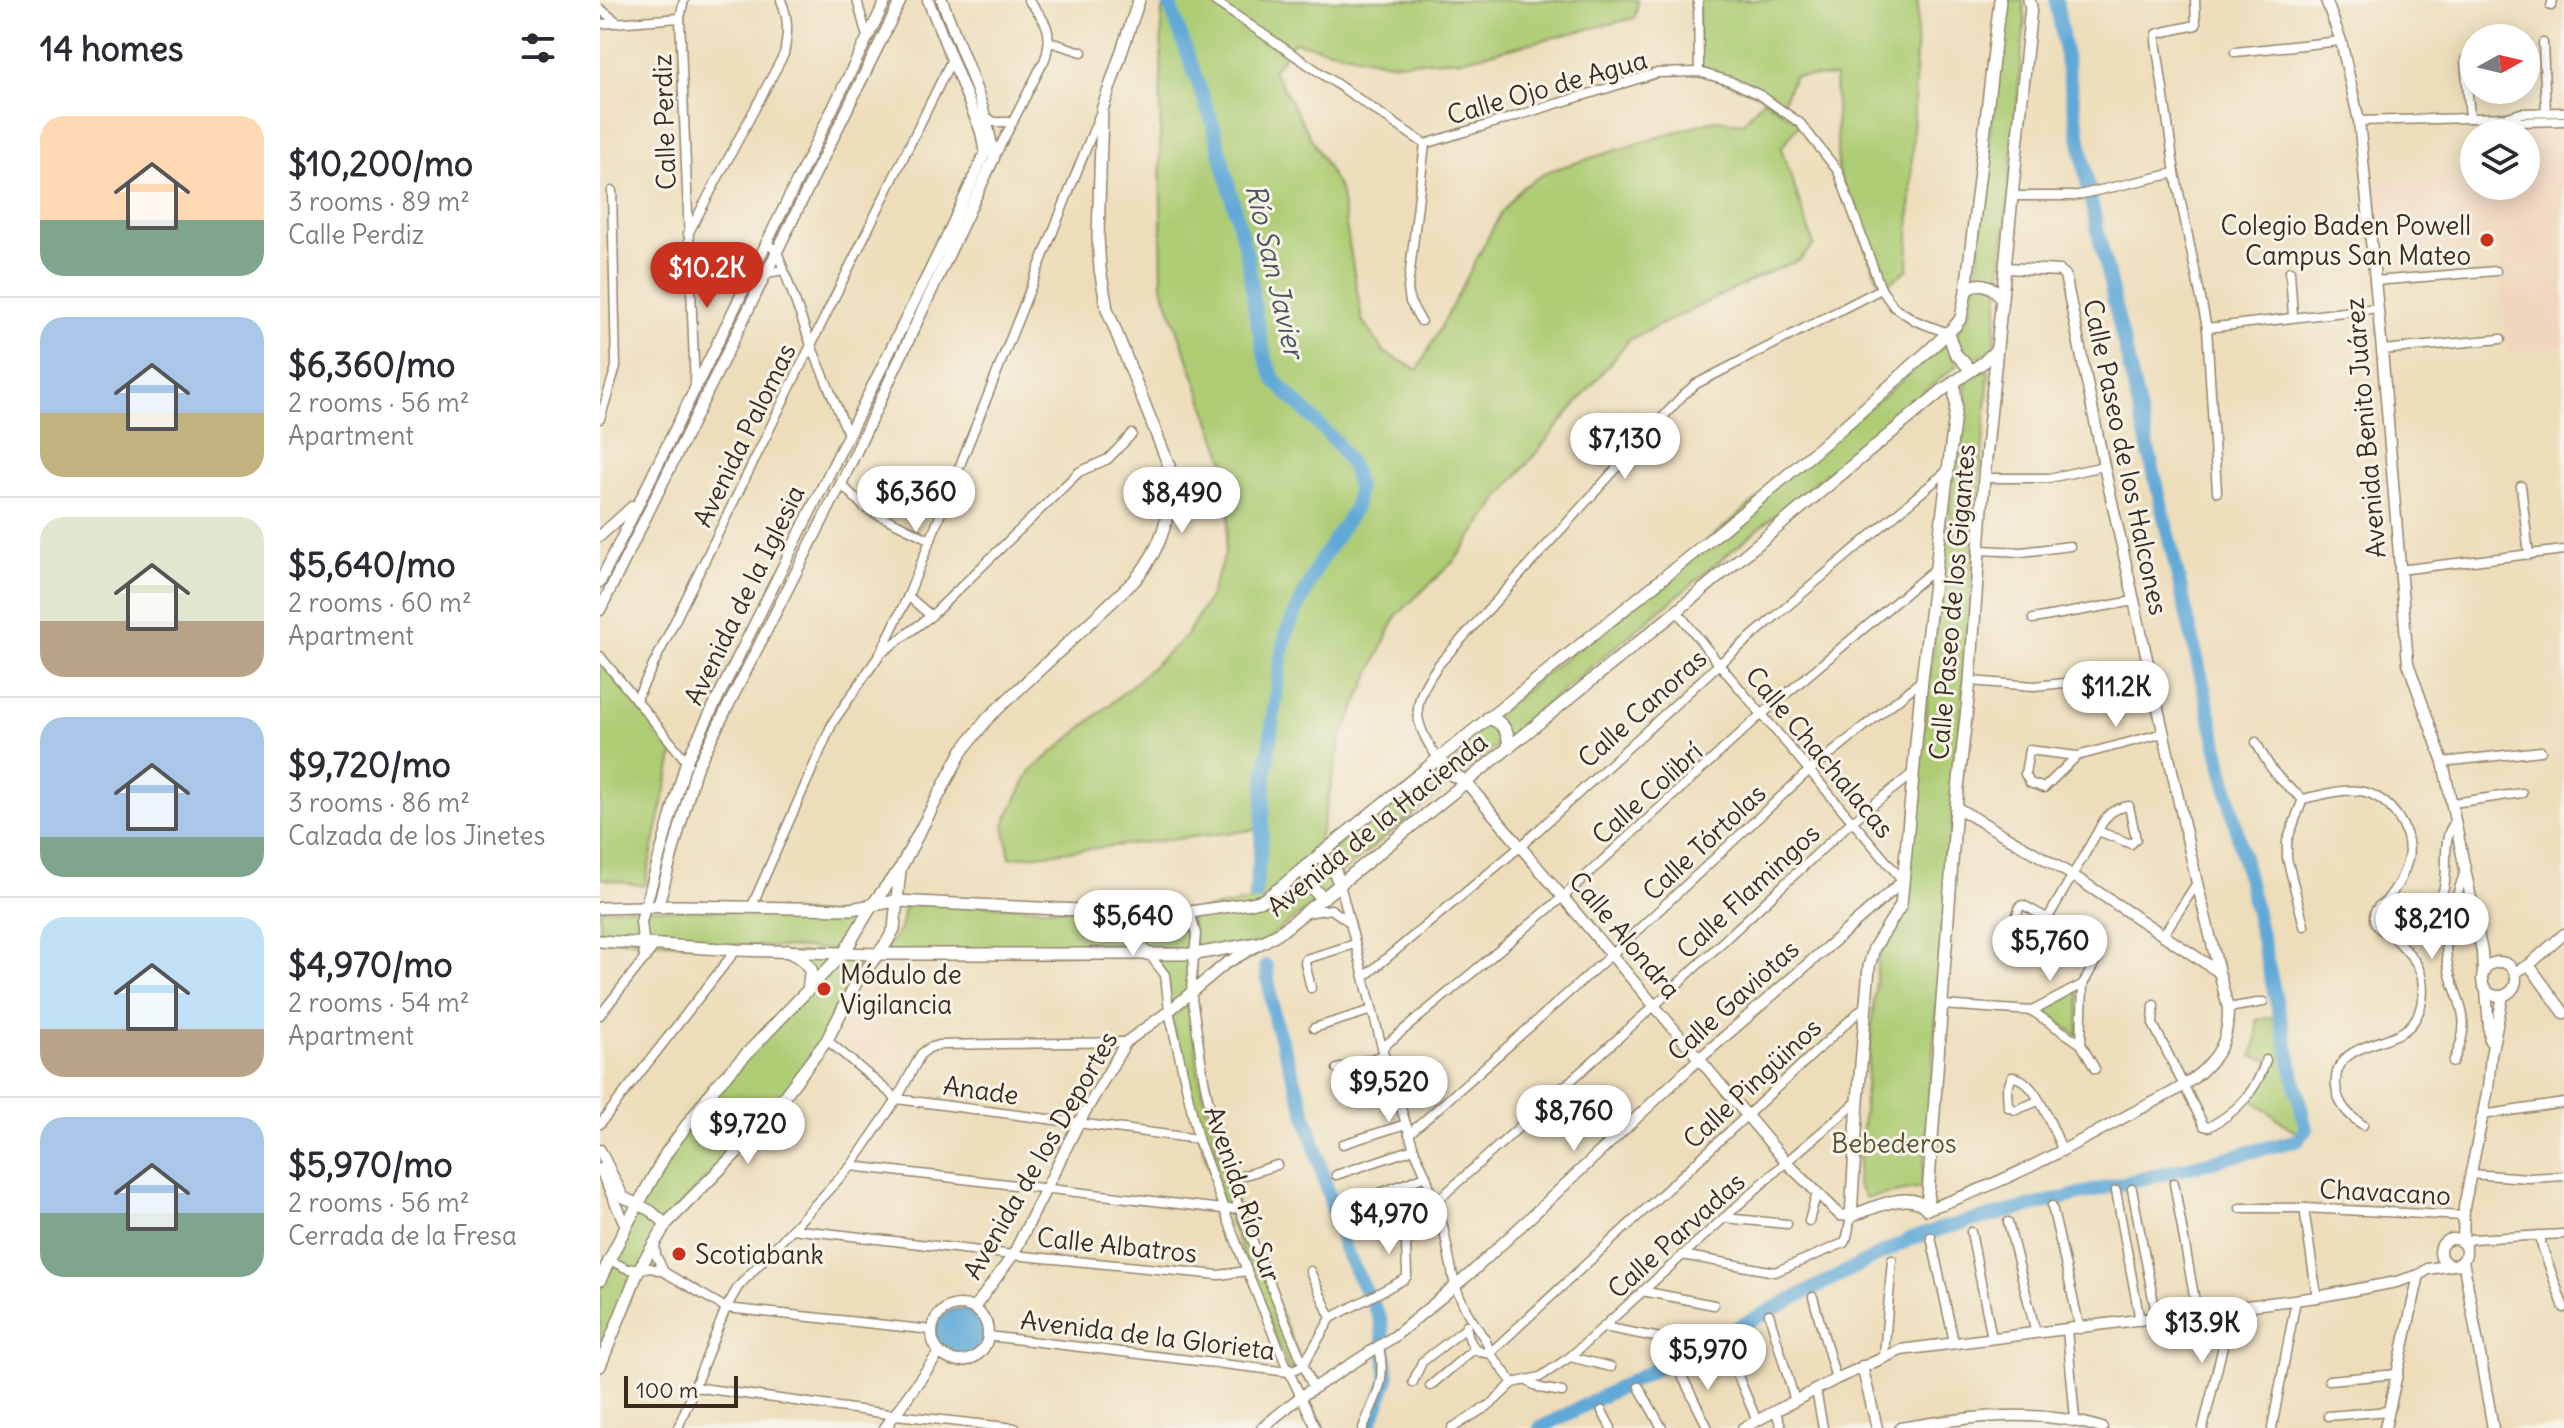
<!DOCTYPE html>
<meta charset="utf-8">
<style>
body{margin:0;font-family:Delius,sans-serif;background:#f7f7f7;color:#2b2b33;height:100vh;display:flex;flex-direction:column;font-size:30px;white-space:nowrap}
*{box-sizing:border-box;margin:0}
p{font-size:26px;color:#7c7c81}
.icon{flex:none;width:44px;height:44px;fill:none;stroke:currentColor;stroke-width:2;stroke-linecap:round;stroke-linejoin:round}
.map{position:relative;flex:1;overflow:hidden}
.side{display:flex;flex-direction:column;background:#fff;width:600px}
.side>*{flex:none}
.needle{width:52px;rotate:82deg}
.tools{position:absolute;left:1860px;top:24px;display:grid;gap:16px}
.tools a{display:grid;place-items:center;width:80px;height:80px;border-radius:50%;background:#fff;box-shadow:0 4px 20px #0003;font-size:40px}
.scale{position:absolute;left:24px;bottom:20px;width:114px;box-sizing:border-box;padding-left:8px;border:4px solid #3b2a1e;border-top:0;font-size:22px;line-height:28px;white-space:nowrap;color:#3b2a1e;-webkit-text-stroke:6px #f7f3e8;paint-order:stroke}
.price{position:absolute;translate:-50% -68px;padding:0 18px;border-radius:28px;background:#fff;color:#222;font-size:26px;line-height:52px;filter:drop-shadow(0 2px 4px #0008)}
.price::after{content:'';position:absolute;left:50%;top:48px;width:24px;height:18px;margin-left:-12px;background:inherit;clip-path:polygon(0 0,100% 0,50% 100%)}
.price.selected{background:#c8321e;color:#fff}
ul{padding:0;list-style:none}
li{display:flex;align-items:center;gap:24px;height:200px;padding:0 40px}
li+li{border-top:2px solid #e1e1e2}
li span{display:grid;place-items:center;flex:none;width:224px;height:160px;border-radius:24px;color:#555}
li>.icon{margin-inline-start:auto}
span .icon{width:96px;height:96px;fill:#fffc;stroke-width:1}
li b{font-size:34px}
h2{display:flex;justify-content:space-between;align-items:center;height:96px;padding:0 40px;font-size:34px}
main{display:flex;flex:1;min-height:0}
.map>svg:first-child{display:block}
</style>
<main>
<section class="side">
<h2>14 homes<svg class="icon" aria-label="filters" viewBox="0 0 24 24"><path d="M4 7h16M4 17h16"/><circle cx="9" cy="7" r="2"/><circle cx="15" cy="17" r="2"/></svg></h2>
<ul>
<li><span style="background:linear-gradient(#ffd9b3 65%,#7fa58c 0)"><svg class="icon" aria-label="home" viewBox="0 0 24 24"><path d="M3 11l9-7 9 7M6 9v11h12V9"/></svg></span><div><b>$10,200/mo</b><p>3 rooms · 89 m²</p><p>Calle Perdiz</p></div></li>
<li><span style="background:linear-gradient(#a9c7e8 60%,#c2b280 0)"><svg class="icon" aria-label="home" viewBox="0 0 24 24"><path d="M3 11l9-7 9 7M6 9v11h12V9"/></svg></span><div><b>$6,360/mo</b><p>2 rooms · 56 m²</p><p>Apartment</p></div></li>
<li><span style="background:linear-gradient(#dfe7d0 65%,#b9a48a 0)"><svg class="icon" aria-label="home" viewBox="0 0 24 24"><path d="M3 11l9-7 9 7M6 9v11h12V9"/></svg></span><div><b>$5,640/mo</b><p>2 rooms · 60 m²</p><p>Apartment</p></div></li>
<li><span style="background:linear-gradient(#a9c7e8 75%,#7fa58c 0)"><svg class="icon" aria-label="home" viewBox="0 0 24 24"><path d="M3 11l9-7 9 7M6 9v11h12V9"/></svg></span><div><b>$9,720/mo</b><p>3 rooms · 86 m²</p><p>Calzada de los Jinetes</p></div></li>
<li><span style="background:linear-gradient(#bfe0f5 70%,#b9a48a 0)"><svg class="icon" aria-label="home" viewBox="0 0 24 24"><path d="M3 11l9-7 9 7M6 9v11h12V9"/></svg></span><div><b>$4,970/mo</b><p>2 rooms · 54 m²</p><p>Apartment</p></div></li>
<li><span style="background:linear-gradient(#a9c7e8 60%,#7fa58c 0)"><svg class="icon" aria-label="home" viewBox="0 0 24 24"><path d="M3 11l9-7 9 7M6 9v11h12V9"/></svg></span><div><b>$5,970/mo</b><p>2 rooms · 56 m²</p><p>Cerrada de la Fresa</p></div></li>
</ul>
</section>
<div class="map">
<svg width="1964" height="1428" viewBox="0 0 1964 1428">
<rect width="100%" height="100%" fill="#f7f3e8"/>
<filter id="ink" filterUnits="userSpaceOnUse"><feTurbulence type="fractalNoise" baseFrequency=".0125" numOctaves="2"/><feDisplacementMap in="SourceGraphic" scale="16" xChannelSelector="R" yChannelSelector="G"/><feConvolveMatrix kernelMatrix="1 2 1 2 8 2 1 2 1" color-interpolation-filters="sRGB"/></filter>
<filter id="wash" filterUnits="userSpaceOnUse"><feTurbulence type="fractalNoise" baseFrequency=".006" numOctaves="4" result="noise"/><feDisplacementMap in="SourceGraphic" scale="32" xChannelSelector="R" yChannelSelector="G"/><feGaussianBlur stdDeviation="1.8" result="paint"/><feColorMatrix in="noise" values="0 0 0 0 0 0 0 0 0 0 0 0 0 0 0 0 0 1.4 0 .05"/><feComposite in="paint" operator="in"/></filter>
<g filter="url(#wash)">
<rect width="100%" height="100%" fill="#edddba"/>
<g fill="#f1d5bd">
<polygon points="1964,129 1964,185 1958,186 1964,263 1964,347 1907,351 1899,246 1814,252 1812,238 1775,241 1770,184 1874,176 1874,186 1926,186 1926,134 1900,134"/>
<polygon points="259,989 308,1052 303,1064 293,1055 273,1074 243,1042 241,1028"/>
</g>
<g fill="#adcc73" stroke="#747b48" stroke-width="2">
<polygon points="567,0 1038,0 1035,18 865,59 789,63 694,42 673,70 740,190 762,320 785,353 818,370 901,213 921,188 949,171 1114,120 1143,123 1163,99 1200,123 1181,148 1214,245 1200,260 1165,274 1029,340 903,493 855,560 796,616 741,739 715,859 721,859 1346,344 1358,364 732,881 735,887 663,942 596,954 590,912 661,899 655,895 662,829 410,858 404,824 431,771 522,694 585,637 609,598 625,554 630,507 625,462 562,286 560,143 562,13"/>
<polygon points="1098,0 1318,0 1308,269 1281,289 1238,171 1235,77 1194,76 1180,109 1160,95 1099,72"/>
<polygon points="1406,0 1423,0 1425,18 1394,348 1370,363 1353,338 1369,316 1378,262 1402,5"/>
<polygon points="1389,371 1322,1188 1266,1198 1257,1184 1278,957 1301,923 1358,442 1358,422 1365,409 1367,372"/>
<polygon points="0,660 74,752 45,884 43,886 0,878"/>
<polygon points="305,902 587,914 593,934 592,954 282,954 300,929"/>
<polygon points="44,907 40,941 0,939 0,909"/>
<polygon points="46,908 249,915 254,920 253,932 245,950 43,941"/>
<polygon points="187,953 278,954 260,966 255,983 226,1039 183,1097 64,1223 0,1364 0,1282 67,1152 202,988 207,975"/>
<polygon points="552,955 595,955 591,991 570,1009 567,976"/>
<polygon points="1479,991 1478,1036 1443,1011"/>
<polygon points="591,992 599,1076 622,1168 702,1365 689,1371 608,1165 570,1012"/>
<polygon points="1675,1017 1702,1137 1653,1100 1662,1085 1671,1061 1652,1056 1657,1038 1657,1019"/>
</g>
<circle fill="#60a9d7" stroke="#4e6a7a" stroke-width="2" cx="360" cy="1334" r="25"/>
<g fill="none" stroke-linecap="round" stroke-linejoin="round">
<g stroke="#60a9d7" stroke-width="14">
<polyline points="568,0 613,125 648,260 655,312 665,357 675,381 736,442 753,469 758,489 755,508 719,563 687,631 681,657 665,780 661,846 655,895"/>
<polyline points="666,966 675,1022 702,1102 744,1248 767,1293"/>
<polyline points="769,1428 788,1378 781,1321 773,1304"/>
<polyline points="940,1428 1310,1239 1347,1227 1698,1140 1706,1129 1489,193 1456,0"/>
</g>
</g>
</g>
<g filter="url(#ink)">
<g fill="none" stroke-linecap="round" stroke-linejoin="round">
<g stroke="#94846c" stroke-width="11">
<g id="minor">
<polyline points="84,0 80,18 95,387"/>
<polyline points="257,0 267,37"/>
<polyline points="613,0 825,144"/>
<polyline points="1098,0 1099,72"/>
<polyline points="1595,0 1596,25 1559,33 1557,34 1556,41 1575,173 1607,328 1617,492"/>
<polyline points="1951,6 1953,0"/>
<polyline points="0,9 16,21"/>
<polyline points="0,24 80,18"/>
<polyline points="450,42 482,52"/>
<polyline points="1943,43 1946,112"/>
<polyline points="1635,52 1741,41"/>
<polyline points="1865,60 1870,118"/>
<polyline points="384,115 394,122 413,122"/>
<polyline points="1909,117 1921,122 1964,121"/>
<polyline points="1759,121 1908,117 1921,113 1964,112"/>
<polyline points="825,144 1057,73 1099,72 1130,81 1160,95 1200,123 1238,171 1281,289 1294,307 1316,321 1348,333"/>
<path d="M394 158 445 59C454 31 446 21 428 0"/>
<polyline points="1413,196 1474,196 1575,173"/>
<path d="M88 234 184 54C188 34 189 19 181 0"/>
<polyline points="166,243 177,251 211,345 248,434"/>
<polyline points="155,266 167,273 183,270"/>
<polyline points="1690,271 1693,317"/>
<polyline points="1775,281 1896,271"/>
<polyline points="821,321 810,302 808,288 825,144"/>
<polyline points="1607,328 1778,308"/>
<polyline points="1782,350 1901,339"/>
<polyline points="0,419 16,367 12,191"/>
<polyline points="1384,478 1449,478 1504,466"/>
<polyline points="241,484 266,509 331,540"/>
<polyline points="1921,486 1929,555"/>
<polyline points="1379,550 1422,552 1470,546"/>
<polyline points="1799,570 1964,550"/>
<polyline points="308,596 331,616"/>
<polyline points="1077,611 1119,664 1303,881"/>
<polyline points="1433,619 1534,601"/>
<polyline points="284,651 331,616 479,472 508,459 532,434"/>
<polyline points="0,656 88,763"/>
<polyline points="1370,681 1434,686 1495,680"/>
<polyline points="36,700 352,59"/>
<path d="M1656 742C1669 768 1679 781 1703 799 1722 795 1746 787 1765 792 1792 800 1813 831 1808 859 1804 876 1796 889 1785 902"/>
<polyline points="1477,756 1444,788 1430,783 1425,774 1429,750 1477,756 1564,733"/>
<path d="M838 758C810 720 812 701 839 664L1083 395 1096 384 1281 289"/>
<polyline points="1843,762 1941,751"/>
<polyline points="1703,799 1687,841 1687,858 1704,926"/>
<polyline points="1853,803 1922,793"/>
<polyline points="740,884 784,1055 814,1149 826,1176 843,1226 855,1286 867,1312 886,1341 890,1353 913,1383"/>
<circle cx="1789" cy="917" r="15"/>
<polyline points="151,908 233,722 280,654 308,596 499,116"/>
<polyline points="590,912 596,934 591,991 604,1080 615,1132 639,1208 713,1388"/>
<polyline points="542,913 538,920 537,933 539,941 565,975 569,1011 598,1139 647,1271 689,1372 716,1428"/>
<polyline points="706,913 731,909 748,921"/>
<path d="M1804 914C1812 912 1821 911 1829 907 1860 892 1834 843 1856 821"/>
<path d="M1447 918 1423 905 1420 906 1412 928 1416 943 1421 945 1437 937 1498 831C1505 816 1512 808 1529 806L1536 839 1531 844 1498 831"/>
<polyline points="1564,934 1597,883"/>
<polyline points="764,977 921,846 1119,664 1348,470"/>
<polyline points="711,988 705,963 706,959 755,944"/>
<polyline points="1342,1005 1432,1011 1483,984"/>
<path d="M1554 1005 1553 1024 1604 1126 1609 1127C1638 1111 1656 1092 1666 1060"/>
<polyline points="1628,1008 1663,1002"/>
<polyline points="1432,1011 1481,1044"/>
<polyline points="0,1015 56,944"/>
<polyline points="714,1028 772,1010"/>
<polyline points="227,1040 297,1099 598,1139"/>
<polyline points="782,1048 964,896 1154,721 1337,567"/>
<path d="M1853 1062C1880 1008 1847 997 1846 948 1846 923 1858 894 1865 870"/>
<polyline points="737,1069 784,1055"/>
<polyline points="1495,1069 1481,1044 1483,984 1497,959"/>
<path d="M1438 1101 1416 1110 1408 1107 1407 1089 1412 1077C1436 1077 1453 1131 1463 1151"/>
<polyline points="1882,1115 1964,1103"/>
<polyline points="0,1124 136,950"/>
<path d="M1763 1125C1748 1115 1738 1105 1736 1086 1733 1046 1776 1047 1802 1032 1825 1019 1829 981 1814 960 1807 950 1797 941 1789 932"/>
<polyline points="809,1134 1012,954 1203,776 1322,680"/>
<polyline points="743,1144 806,1124"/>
<polyline points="251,1166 622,1209 639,1208"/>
<polyline points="1870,1174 1929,1178 1964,1176"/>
<polyline points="736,1175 814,1149"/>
<polyline points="629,1180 677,1165"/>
<polyline points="1574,1183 1597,1313"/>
<polyline points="1532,1189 1557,1319"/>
<polyline points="1516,1191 1540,1321"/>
<polyline points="772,1196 826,1176"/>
<polyline points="836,1202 1055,1005 1251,822 1312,774"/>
<polyline points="1452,1206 1480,1329"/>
<polyline points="1640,1208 1704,1208 1864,1216"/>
<polyline points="1704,1208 1717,1297"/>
<polyline points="1124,1218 1187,1224"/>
<polyline points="1209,1221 1217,1192"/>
<polyline points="1408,1222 1436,1333"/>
<polyline points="192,1229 413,1255 619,1275 647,1271"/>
<polyline points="1371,1232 1392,1338"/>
<polyline points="1938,1235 1964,1308"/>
<polyline points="1331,1237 1354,1342"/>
<polyline points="55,1243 56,1255 64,1272"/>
<polyline points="1864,1244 1871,1239 1964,1234"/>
<polyline points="1082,1255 1175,1272 1244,1243 1247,1237 1251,1216"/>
<polyline points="9,1260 28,1269 51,1268 64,1272 126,1308 332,1330"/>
<polyline points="710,1271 731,1318"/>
<polyline points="1042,1291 1114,1305"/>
<polyline points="1213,1297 1236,1379"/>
<polyline points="1169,1314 1195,1401"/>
<path d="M866 1325C868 1339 873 1355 890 1353"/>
<polyline points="1004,1327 1060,1338"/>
<polyline points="1467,1330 1475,1419"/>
<polyline points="388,1336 689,1372 703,1365 731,1318 805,1279 807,1276 806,1244 809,1240 843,1226"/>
<polyline points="1124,1343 1157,1421"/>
<polyline points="890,1353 1265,1006"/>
<polyline points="1284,1356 1292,1260"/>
<polyline points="970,1357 1011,1367"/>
<polyline points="1079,1370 1108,1428"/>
<polyline points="1729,1380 1798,1374"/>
<polyline points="927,1381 940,1388 962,1392"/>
<polyline points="813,1382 822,1362 866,1328"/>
<polyline points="913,1383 940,1377 970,1357 1186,1162 1258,1101"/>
<polyline points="830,1386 874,1349"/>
<polyline points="94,1387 296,1415 415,1428"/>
<polyline points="1039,1387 1062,1428"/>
<polyline points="1216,1390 1223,1428"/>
<polyline points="1002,1411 1011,1428"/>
<polyline points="1175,1411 1182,1428"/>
<polyline points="1728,1416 1789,1411"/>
<polyline points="78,1428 126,1308 138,1287 251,1166 297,1099 321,1054 329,1048 339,1045 526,1042"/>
<path d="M763 1428C776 1395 787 1383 779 1347"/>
<polyline points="852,1428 891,1404 913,1383"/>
<polyline points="1603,1428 1632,1309"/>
<polyline points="1672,1428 1696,1300"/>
</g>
</g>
<g stroke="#94846c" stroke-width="13">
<g id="tertiary">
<polyline points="1726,0 1741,41 1759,121 1782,350 1808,663 1843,762 1882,952 1883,974"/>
<polyline points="0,536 33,506"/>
<polyline points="0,582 286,0"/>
<polyline points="0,610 301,0"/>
<polyline points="865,781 1186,1162 1240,1215 1251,1216"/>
<polyline points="1356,807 1472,875 1619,972"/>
<path d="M58 906 96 769 241 484 394 158C387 105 360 50 342 0"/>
<polyline points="45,958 41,922 86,762 345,240 385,153 381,132 328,0"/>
<circle cx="1899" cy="979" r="17"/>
<polyline points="1929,965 1964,1013"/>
<polyline points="1915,972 1929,965 1964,934"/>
<polyline points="1886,989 1890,1041"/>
<polyline points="0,1150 23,1197 51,1211 66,1224"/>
<polyline points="0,1169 26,1226"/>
<path d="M1327 1209C1399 1186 1466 1149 1532 1113 1561 1098 1593 1085 1613 1059 1626 1044 1628 1027 1628 1008L1597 883 1504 466 1465 275 1460 271 1406 268"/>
<circle cx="1853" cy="1252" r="13"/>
<polyline points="1863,1242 1864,1207 1888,1089 1891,1055 1903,996"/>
<polyline points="1863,1260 1893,1428"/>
<circle cx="360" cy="1333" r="28"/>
<polyline points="374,1308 413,1255 478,1124 526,1042 569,1011 625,964 660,944"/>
<polyline points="1262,1366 1277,1428"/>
<polyline points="285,1428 339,1353"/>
<polyline points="662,1428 700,1397 795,1336 872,1272 1099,1059 1303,881"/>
<polyline points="1143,1428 1236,1379 1301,1350 1717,1297 1796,1282 1819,1275 1828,1269 1853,1265"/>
<path d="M1300 1428C1367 1417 1436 1407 1502 1428"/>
<polyline points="1785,1428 1819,1275"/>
</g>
</g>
<g stroke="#94846c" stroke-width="14">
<g id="secondary">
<path d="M1366 291C1379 279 1393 285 1402 299"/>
<polyline points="1348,333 1355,353 1370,369"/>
<path d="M0 908 80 906 250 909 296 901 542 913 590 912 651 903 663 900 681 887C905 700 1142 526 1355 326L1361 318 1366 291 1400 0"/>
<polyline points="0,941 136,950 278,954 596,954 663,942 683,930 723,898 1077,611 1344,389 1384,362 1396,350"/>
<polyline points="1327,1209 1356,807 1370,681 1384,478 1431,7 1429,0"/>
<path d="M1327 1209C1311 1188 1272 1209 1251 1216L1258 1101 1269 967 1274 948 1301 905 1322 679 1356 406 1354 381"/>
<path d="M0 1280 26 1226 67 1152 115 1087 245 951 272 905 301 867 362 751 388 718 534 581C564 546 573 511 569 466L507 309 500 269 498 238 502 110 539 0"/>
<polyline points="0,1366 39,1269 66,1224 136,1153 183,1098 227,1040 256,983 287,942 294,929 300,870"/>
</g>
</g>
<g stroke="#94846c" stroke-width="15">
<g id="primary">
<path d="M888 718C902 721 909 732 909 746"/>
<polyline points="838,758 851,774 865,781"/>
<polyline points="720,855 732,865 740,884"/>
<polyline points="705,868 710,886 723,898"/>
<polyline points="188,951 203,959 211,970 209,988"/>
</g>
</g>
<use href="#minor" stroke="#fff" stroke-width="8"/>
<use href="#tertiary" stroke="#fff" stroke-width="10"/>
<use href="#secondary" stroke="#fff" stroke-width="11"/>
<use href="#primary" stroke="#fff" stroke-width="12"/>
</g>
</g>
<g fill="#c8321e" stroke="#f7f3e8" stroke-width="3">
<circle cx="1887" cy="240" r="8"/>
<circle cx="224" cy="989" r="8"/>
<circle cx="79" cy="1254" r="8"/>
</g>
<g text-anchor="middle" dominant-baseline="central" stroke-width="6" stroke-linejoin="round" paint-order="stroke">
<g font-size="26" fill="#3b2a1e" stroke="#f7f3e8">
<text transform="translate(947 87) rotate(-16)">Calle Ojo de Agua</text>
<text transform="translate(64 122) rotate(-92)">Calle Perdiz</text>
<text transform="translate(1765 428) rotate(-95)">Avenida Benito Juárez</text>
<text transform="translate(144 435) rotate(-64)">Avenida Palomas</text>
<text transform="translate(1526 457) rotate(78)">Calle Paseo de los Halcones</text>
<text transform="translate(144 595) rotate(-64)">Avenida de la Iglesia</text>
<text transform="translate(1352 602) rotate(-85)">Calle Paseo de los Gigantes</text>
<text transform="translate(1042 708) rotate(-42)">Calle Canoras</text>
<text transform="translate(1220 752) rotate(50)">Calle Chachalacas</text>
<text transform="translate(1047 793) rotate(-42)">Calle Colibrí</text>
<text transform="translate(777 824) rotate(-39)">Avenida de la Hacienda</text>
<text transform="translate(1104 842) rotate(-43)">Calle Tórtolas</text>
<text transform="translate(1148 891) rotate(-43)">Calle Flamingos</text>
<text transform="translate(1025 935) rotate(50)">Calle Alondra</text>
<text transform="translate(1133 1000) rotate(-42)">Calle Gaviotas</text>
<text transform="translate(1152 1083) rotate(-43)">Calle Pingüinos</text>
<text transform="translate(381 1090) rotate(8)">Anade</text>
<text transform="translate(440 1155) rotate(-60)">Avenida de los Deportes</text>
<text transform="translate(1785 1192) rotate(3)">Chavacano</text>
<text transform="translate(643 1194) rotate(71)">Avenida Río Sur</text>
<text transform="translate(1076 1235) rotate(-42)">Calle Parvadas</text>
<text transform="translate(517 1245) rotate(6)">Calle Albatros</text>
<text transform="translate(548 1335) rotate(7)">Avenida de la Glorieta</text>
</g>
<g font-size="26" fill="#3b2a1e" stroke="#f7f3e8" text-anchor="start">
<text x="1871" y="225" text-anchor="end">Colegio Baden Powell<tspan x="1871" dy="30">Campus San Mateo</tspan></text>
<text x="240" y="974">Módulo de<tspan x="240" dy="30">Vigilancia</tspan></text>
<text x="95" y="1254">Scotiabank</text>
</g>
<g font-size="26" fill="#585233" stroke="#f7f3e8">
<text x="1294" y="1143">Bebederos</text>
</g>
<g font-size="28" font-style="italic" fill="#48565f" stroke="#f7f3e8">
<text transform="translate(675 271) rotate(77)">Río San Javier</text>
</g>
</g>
</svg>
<div class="tools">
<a><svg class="needle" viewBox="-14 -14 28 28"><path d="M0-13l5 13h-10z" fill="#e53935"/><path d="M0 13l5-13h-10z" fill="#7c7c81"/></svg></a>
<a><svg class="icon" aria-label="layers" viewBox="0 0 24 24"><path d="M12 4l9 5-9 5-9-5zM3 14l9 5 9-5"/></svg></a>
</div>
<div class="scale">100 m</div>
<b class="price selected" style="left:107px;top:310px">$10.2K</b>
<b class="price" style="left:1025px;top:481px">$7,130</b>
<b class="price" style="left:316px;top:534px">$6,360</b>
<b class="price" style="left:582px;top:535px">$8,490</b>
<b class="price" style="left:1516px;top:729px">$11.2K</b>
<b class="price" style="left:533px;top:958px">$5,640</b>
<b class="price" style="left:1832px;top:961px">$8,210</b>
<b class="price" style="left:1450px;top:983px">$5,760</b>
<b class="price" style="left:789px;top:1124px">$9,520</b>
<b class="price" style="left:974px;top:1153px">$8,760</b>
<b class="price" style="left:148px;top:1166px">$9,720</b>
<b class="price" style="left:789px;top:1256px">$4,970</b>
<b class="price" style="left:1602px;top:1365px">$13.9K</b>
<b class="price" style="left:1108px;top:1392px">$5,970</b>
</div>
</main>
